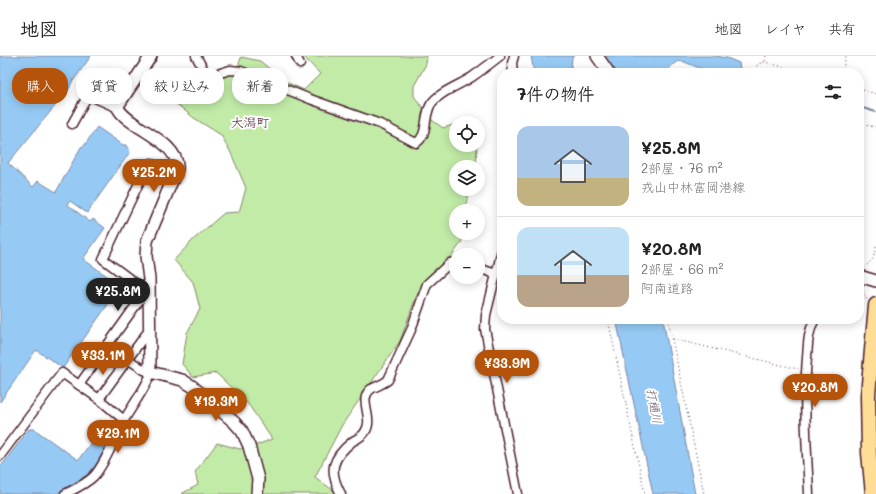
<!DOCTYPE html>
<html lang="ja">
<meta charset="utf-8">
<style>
body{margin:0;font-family:Mali,"Klee One",sans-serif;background:#f6f6f6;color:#222;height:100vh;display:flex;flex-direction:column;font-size:15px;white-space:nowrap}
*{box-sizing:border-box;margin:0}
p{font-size:13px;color:#767676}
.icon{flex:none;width:22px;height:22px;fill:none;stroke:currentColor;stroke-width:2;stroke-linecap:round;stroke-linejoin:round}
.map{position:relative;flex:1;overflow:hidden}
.details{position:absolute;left:497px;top:12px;width:367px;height:256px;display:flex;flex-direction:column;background:#fff;border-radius:16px;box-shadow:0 2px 10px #0003}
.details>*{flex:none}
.guide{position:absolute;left:12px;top:12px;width:380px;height:36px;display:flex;gap:8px}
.controls{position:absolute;left:449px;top:60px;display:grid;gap:8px}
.controls a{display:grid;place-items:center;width:36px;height:36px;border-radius:50%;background:#fff;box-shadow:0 2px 10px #0003;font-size:20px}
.price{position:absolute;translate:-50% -34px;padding:0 9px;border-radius:14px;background:#b45309;color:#fff;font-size:13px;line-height:26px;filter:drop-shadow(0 1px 2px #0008)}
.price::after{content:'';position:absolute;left:50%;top:24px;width:12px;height:9px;margin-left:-6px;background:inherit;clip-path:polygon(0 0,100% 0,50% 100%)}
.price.selected{background:#222;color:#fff}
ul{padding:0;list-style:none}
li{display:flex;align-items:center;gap:12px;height:100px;padding:0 20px}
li+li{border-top:1px solid #e0e0e0}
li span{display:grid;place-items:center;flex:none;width:112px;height:80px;border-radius:12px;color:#555}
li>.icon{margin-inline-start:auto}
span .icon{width:48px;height:48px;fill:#fffc;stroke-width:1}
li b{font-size:17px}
h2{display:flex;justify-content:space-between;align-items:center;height:48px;padding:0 20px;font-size:17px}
.chip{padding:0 14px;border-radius:16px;background:#fff;box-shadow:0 2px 10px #0003;font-size:14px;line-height:36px}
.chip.selected{background:#b45309;color:#fff}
header{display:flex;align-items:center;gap:24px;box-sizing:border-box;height:56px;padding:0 20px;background:#fff;border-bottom:1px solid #e0e0e0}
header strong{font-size:19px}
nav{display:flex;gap:22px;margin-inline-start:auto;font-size:14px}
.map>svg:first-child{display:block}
</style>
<header>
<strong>地図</strong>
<nav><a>地図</a><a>レイヤ</a><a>共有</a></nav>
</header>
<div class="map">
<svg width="876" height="438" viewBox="0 0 876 438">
<rect width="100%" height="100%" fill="#fff"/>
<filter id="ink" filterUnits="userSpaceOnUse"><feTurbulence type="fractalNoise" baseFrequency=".025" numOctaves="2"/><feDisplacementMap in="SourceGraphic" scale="8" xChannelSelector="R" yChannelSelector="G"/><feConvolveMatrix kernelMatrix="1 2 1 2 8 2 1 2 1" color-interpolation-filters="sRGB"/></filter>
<g filter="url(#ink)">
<path fill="#c1eba7" stroke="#868569" d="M303 0H427L426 8 414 30V40L432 64 443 72 456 68V89H477L476 111H456V133H470L466 148 467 155H456V177H464L461 187 453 198 426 222 416 241 400 285 342 369 315 421 338 438H181L198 429 195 416 217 387 240 393 257 389 272 383 248 348 216 317 193 321 182 308 187 277 200 253 193 226 174 204 194 183 224 157 239 156 246 132 230 95 221 79 194 62 174 46 173 32 189 14 207 24C224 19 237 20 241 1L260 5 276 18 288 27 304 34 320 18Z"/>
<g fill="#96caf4" stroke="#7886a4">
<polygon points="0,0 91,0 71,28 69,33 8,107 33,131 38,125 56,136 81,91 84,90 97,71 123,89 126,89 130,96 87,157 70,145 67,148 90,166 93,163 105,172 83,203 121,230 63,312 36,294 0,346"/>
<polygon points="531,0 574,0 572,2 571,11 575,17 534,17"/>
<polygon points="607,0 716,0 727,2 739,7 740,13 749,17 712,17 682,5 676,6 664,17 598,17"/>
<polygon points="616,263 663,263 695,438 653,438"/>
<polygon points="29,373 34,373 78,404 101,373 112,381 97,408 87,419 56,438 0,438 0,408 2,409"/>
</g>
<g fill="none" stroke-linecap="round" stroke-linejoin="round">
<polyline stroke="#7886a4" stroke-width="2" points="859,51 876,56"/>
<g stroke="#4a1f2b" stroke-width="11">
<g id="street">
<path d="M196 0 205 16 209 19H214L230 14 241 15 310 43 380 68 416 87C429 79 423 61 431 48 439 36 460 29 472 21 482 14 491 7 500 0"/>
<polyline points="296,0 300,8"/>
<polyline points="513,17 512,7 514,0"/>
<polyline points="72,68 88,39 118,52"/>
<polyline points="502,194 486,259 485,273 518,438"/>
<polyline points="478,212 496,218"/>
<polyline points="149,234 146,235 103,203 139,127 151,107 174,120"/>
<polyline points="79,329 146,235"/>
<polyline points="124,364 99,343 146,278 149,277"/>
<polyline points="0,400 62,317 99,343"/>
<path d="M65 438C75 433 86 428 94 420 107 405 114 383 123 366 132 350 143 336 150 320V316L144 314 107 289"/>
<path d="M341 438C328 414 332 402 353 385 357 383 363 380 365 376 375 362 357 344 371 333 377 330 383 328 388 324L411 274 427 228 450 207 456 206"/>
<path d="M809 438C807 393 803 347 807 302 808 288 808 275 815 263"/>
</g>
</g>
<g stroke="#4a1f2b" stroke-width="14">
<g id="secondary">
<path d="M151 0 119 48 118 52C128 72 180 85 177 113L147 185 146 200 149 223 150 316 182 324 192 330 234 366 242 375 249 390 258 423 257 438"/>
<polyline points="597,0 609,17"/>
<polyline points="859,220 876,225"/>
</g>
</g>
<g stroke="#4a1f2b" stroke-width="17">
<polyline id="highway" points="873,438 869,397 868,339 876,249"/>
</g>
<g stroke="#4a1f2b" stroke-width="1" stroke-dasharray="1 3" stroke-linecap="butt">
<polyline points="765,5 766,0"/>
<polyline points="753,17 758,8 765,6 805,17"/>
<polyline points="842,17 846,0"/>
<polyline points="859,33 876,38"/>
<polyline points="859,68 876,71"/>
<polyline points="864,212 873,203 876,191"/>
<polyline points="862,231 867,245"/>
<polyline points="608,263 645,438"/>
<polyline points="668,263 704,438"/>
<polyline points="673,283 798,313"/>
</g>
<use href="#street" stroke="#fff" stroke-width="8"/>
<use href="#secondary" stroke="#fff" stroke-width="11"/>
<use href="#highway" stroke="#fedd96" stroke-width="14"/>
</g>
</g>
<g text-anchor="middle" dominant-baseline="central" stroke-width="4" stroke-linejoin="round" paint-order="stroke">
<g font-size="12" font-style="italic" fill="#615267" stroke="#fff">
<text transform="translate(655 350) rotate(79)">打樋川</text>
</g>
<g font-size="13" fill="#4a1f2b" stroke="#fff">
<text x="250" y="65">大潟町</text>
</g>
</g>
</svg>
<div class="controls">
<a><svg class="icon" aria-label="locate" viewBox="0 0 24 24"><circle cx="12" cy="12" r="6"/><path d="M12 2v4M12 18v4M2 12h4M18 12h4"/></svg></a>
<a><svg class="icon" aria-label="layers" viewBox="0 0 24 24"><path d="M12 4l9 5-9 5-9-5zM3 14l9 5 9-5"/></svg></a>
<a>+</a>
<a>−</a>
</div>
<b class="price" style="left:154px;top:137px">¥25.2M</b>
<b class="price selected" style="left:118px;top:256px">¥25.8M</b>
<b class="price" style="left:103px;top:320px">¥33.1M</b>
<b class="price" style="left:507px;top:328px">¥33.9M</b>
<b class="price" style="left:815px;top:352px">¥20.8M</b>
<b class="price" style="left:216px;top:366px">¥19.3M</b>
<b class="price" style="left:118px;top:398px">¥29.1M</b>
<div class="guide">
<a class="chip selected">購入</a>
<a class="chip">賃貸</a>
<a class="chip">絞り込み</a>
<a class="chip">新着</a>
</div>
<section class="details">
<h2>7件の物件<svg class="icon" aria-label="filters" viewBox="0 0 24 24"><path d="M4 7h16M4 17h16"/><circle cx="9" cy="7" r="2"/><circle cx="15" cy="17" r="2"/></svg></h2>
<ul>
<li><span style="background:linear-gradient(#a9c7e8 65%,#c2b280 0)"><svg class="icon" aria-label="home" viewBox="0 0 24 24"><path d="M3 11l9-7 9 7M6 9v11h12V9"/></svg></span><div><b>¥25.8M</b><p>2部屋 · 76 m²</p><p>戎山中林富岡港線</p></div></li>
<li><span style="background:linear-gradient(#bfe0f5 60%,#b9a48a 0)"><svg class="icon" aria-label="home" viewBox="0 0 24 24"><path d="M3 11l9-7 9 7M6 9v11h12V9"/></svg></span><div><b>¥20.8M</b><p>2部屋 · 66 m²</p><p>阿南道路</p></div></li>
</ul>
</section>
</div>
